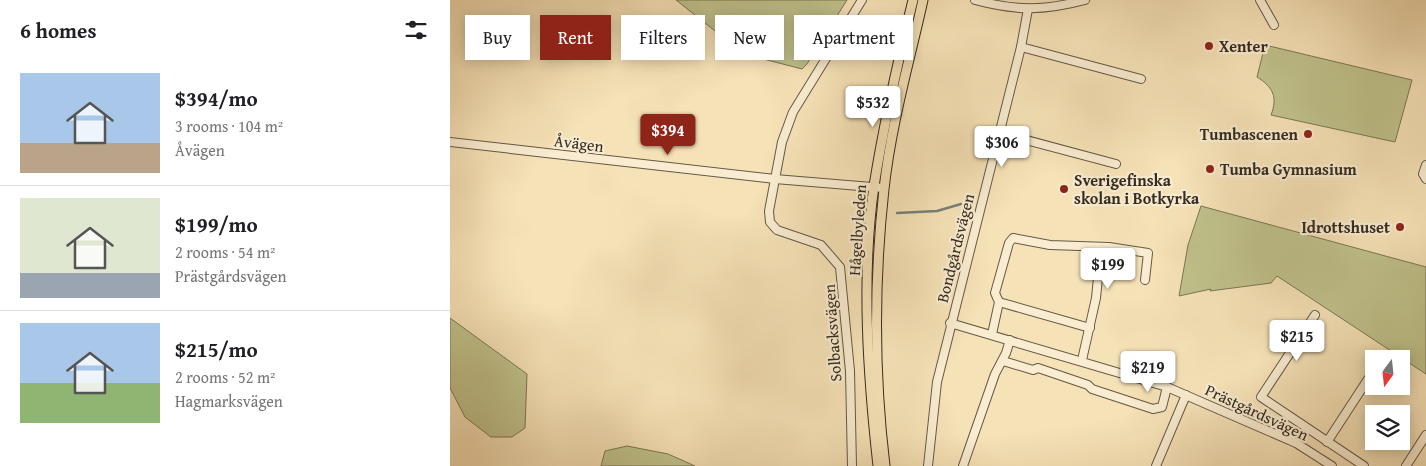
<!DOCTYPE html>
<meta charset="utf-8">
<style>
body{margin:0;font-family:"Gentium Book Plus",serif;background:#f6f6f6;color:#202124;height:100vh;display:flex;flex-direction:column;font-size:19px;white-space:nowrap}
*{box-sizing:border-box;margin:0}
p{font-size:16px;color:#757577}
.icon{flex:none;width:28px;height:28px;fill:none;stroke:currentColor;stroke-width:2;stroke-linecap:round;stroke-linejoin:round}
.map{position:relative;flex:1;overflow:hidden}
.sheet{display:flex;flex-direction:column;background:#fff;width:450px}
.sheet>*{flex:none}
.hud{position:absolute;left:15px;top:15px;width:475px;height:45px;display:flex;gap:10px}
.needle{width:32px;rotate:195deg}
.fabs{position:absolute;left:915px;top:350px;display:grid;gap:10px}
.fabs a{display:grid;place-items:center;width:45px;height:45px;border-radius:0px;background:#fff;box-shadow:0 2px 12px #0003;font-size:25px}
.price{position:absolute;translate:-50% -42px;padding:0 11px;border-radius:5px;background:#fff;color:#222;font-size:16px;line-height:32px;filter:drop-shadow(0 1px 2px #0008)}
.price::after{content:'';position:absolute;left:50%;top:30px;width:15px;height:11px;margin-left:-8px;background:inherit;clip-path:polygon(0 0,100% 0,50% 100%)}
.price.selected{background:#8f2418;color:#fff}
ul{padding:0;list-style:none}
li{display:flex;align-items:center;gap:15px;height:125px;padding:0 20px}
li+li{border-top:1px solid #e0e0e0}
li span{display:grid;place-items:center;flex:none;width:140px;height:100px;border-radius:0px;color:#555}
li>.icon{margin-inline-start:auto}
span .icon{width:60px;height:60px;fill:#fffc;stroke-width:1}
li b{font-size:21px}
h2{display:flex;justify-content:space-between;align-items:center;height:60px;padding:0 20px;font-size:21px}
.tag{padding:0 18px;border-radius:0px;background:#fff;box-shadow:0 2px 12px #0003;font-size:18px;line-height:45px}
.tag.selected{background:#8f2418;color:#fff}
main{display:flex;flex:1;min-height:0}
.map>svg:first-child{display:block}
</style>
<main>
<section class="sheet">
<h2>6 homes<svg class="icon" aria-label="filters" viewBox="0 0 24 24"><path d="M4 7h16M4 17h16"/><circle cx="9" cy="7" r="2"/><circle cx="15" cy="17" r="2"/></svg></h2>
<ul>
<li><span style="background:linear-gradient(#a9c7e8 70%,#b9a48a 0)"><svg class="icon" aria-label="home" viewBox="0 0 24 24"><path d="M3 11l9-7 9 7M6 9v11h12V9"/></svg></span><div><b>$394/mo</b><p>3 rooms · 104 m²</p><p>Åvägen</p></div></li>
<li><span style="background:linear-gradient(#dfe7d0 75%,#9aa5b1 0)"><svg class="icon" aria-label="home" viewBox="0 0 24 24"><path d="M3 11l9-7 9 7M6 9v11h12V9"/></svg></span><div><b>$199/mo</b><p>2 rooms · 54 m²</p><p>Prästgårdsvägen</p></div></li>
<li><span style="background:linear-gradient(#a9c7e8 60%,#8fb573 0)"><svg class="icon" aria-label="home" viewBox="0 0 24 24"><path d="M3 11l9-7 9 7M6 9v11h12V9"/></svg></span><div><b>$215/mo</b><p>2 rooms · 52 m²</p><p>Hagmarksvägen</p></div></li>
</ul>
</section>
<div class="map">
<svg width="976" height="466" viewBox="0 0 976 466">
<rect width="100%" height="100%" fill="#f6e2b7"/>
<filter id="stains"><feTurbulence type="fractalNoise" baseFrequency=".004" numOctaves="4"/><feColorMatrix values="0 0 0 0 .2 0 0 0 0 .09 0 0 0 0 .02 0 0 0 .5 -.17"/></filter>
<radialGradient id="worn" r=".72"><stop offset=".6" stop-color="#630" stop-opacity="0"/><stop offset="1" stop-color="#630" stop-opacity=".3"/></radialGradient>
<g fill="#c0c28c" stroke="#7a7656">
<polygon points="226,0 397,0 357,64 352,69 294,54"/>
<path d="M815 45 962 80 945 142 821 115C828 97 823 87 807 77Z"/>
<polygon points="751,206 976,267 976,374 827,276 821,283 760,291 761,289 729,296 738,245"/>
<polygon points="0,318 77,374 75,428 62,437 41,437 15,417 0,388"/>
<polygon points="177,446 218,454 245,466 151,466 155,451"/>
</g>
<g fill="none" stroke-linecap="round" stroke-linejoin="round">
<polyline stroke="#738279" stroke-width="2.5" points="447,213 487,211 511,204"/>
<g stroke="#645846" stroke-width="10">
<g id="minor">
<path d="M525 0C566 11 594 11 635 0"/>
<polyline points="810,0 824,25"/>
<polyline points="571,47 691,79"/>
<polyline points="550,133 666,164"/>
<polyline points="0,142 325,179 434,188"/>
<polyline points="976,165 973,174 976,179"/>
<polyline points="549,302 640,328"/>
<polyline points="865,315 811,397 914,466"/>
<polyline points="500,323 717,387 846,443 882,466"/>
<polyline points="542,334 549,302 545,293 559,243 563,238 600,245 659,247 698,253 695,280"/>
<polyline points="632,360 646,298 651,248"/>
<polyline points="553,361 583,370 588,368 638,385 642,389 703,409 712,407 717,387"/>
<polyline points="877,442 924,370"/>
<polyline points="402,466 400,371 390,267 371,245 327,230 320,222 319,211 332,142 343,112 412,0"/>
<polyline points="478,466 487,382 571,47 578,9"/>
<polyline points="513,466 545,374 556,353 560,340"/>
<polyline points="706,466 736,395"/>
<polyline points="956,466 976,435"/>
</g>
</g>
<g stroke="#332a21" stroke-width="11">
<g id="major">
<path d="M428 466C418 376 411 276 424 186 434 123 448 61 463 0"/>
<path d="M435 466C424 375 424 280 434 189 441 125 459 63 473 0"/>
</g>
</g>
<use href="#minor" stroke="#f9ecd0" stroke-width="8"/>
<use href="#major" stroke="#f6e2b7" stroke-width="9"/>
</g>
<g fill="#8f2418" stroke="#f9ecd0" stroke-width="2">
<circle cx="759" cy="46" r="5"/>
<circle cx="858" cy="134" r="5"/>
<circle cx="760" cy="169" r="5"/>
<circle cx="614" cy="189" r="5"/>
<circle cx="950" cy="227" r="5"/>
</g>
<g text-anchor="middle" dominant-baseline="central" stroke-width="4.5" stroke-linejoin="round" paint-order="stroke">
<g font-size="16" font-weight="bold" fill="#332a21" stroke="#f9ecd0" text-anchor="start">
<text x="769" y="46">Xenter</text>
<text x="848" y="134" text-anchor="end">Tumbascenen</text>
<text x="770" y="169">Tumba Gymnasium</text>
<text x="624" y="180">Sverigefinska<tspan x="624" dy="18">skolan i Botkyrka</tspan></text>
<text x="940" y="227" text-anchor="end">Idrottshuset</text>
</g>
<g font-size="16" fill="#332a21" stroke="#f9ecd0">
<text transform="translate(129 143) rotate(7)">Åvägen</text>
<text transform="translate(407 230) rotate(-86)">Hågelbyleden</text>
<text transform="translate(505 248) rotate(-76)">Bondgårdsvägen</text>
<text transform="translate(382 333) rotate(-94)">Solbacksvägen</text>
<text transform="translate(807 412) rotate(25)">Prästgårdsvägen</text>
</g>
</g>
<rect width="100%" height="100%" filter="url(#stains)"/>
<rect width="100%" height="100%" fill="url(#worn)"/>
</svg>
<div class="fabs">
<a><svg class="needle" viewBox="-14 -14 28 28"><path d="M0-13l5 13h-10z" fill="#e53935"/><path d="M0 13l5-13h-10z" fill="#757577"/></svg></a>
<a><svg class="icon" aria-label="layers" viewBox="0 0 24 24"><path d="M12 4l9 5-9 5-9-5zM3 14l9 5 9-5"/></svg></a>
</div>
<b class="price" style="left:423px;top:128px">$532</b>
<b class="price selected" style="left:218px;top:156px">$394</b>
<b class="price" style="left:552px;top:168px">$306</b>
<b class="price" style="left:658px;top:290px">$199</b>
<b class="price" style="left:847px;top:362px">$215</b>
<b class="price" style="left:698px;top:393px">$219</b>
<div class="hud">
<a class="tag">Buy</a>
<a class="tag selected">Rent</a>
<a class="tag">Filters</a>
<a class="tag">New</a>
<a class="tag">Apartment</a>
</div>
</div>
</main>
